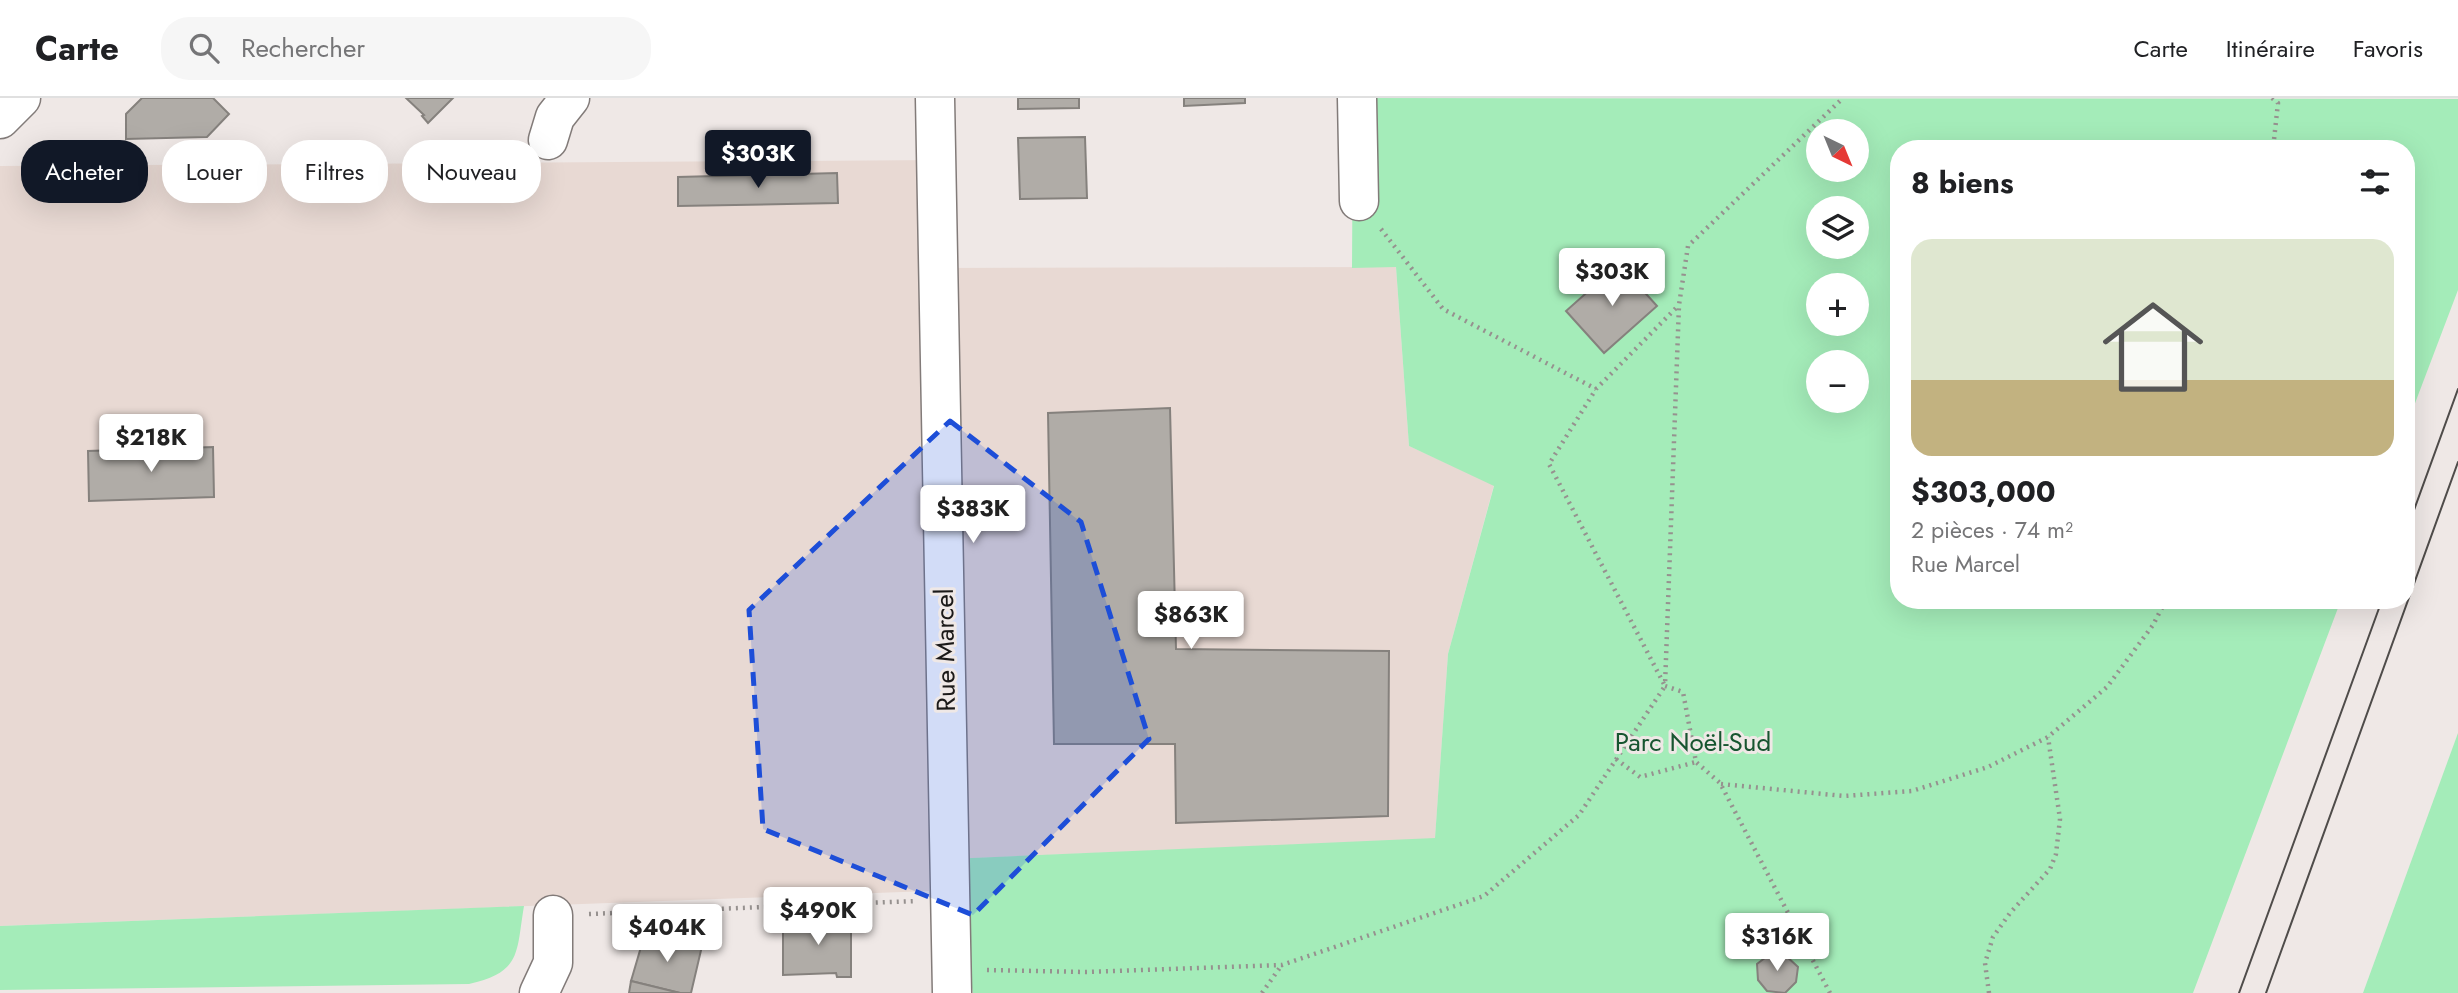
<!DOCTYPE html>
<html lang="fr">
<meta charset="utf-8">
<style>
body{margin:0;font-family:Jost,sans-serif;background:#f6f6f6;color:#202124;height:100vh;display:flex;flex-direction:column;font-size:26px;white-space:nowrap}
*{box-sizing:border-box;margin:0}
p{font-size:23px;color:#757577}
.icon{flex:none;width:38px;height:38px;fill:none;stroke:currentColor;stroke-width:2;stroke-linecap:round;stroke-linejoin:round}
.map{position:relative;flex:1;overflow:hidden}
.panel{position:absolute;left:1890px;top:42px;width:525px;height:469px;display:flex;flex-direction:column;background:#fff;border-radius:28px;box-shadow:0 7px 28px #0002}
.panel>*{flex:none}
.top-card{position:absolute;left:21px;top:42px;width:665px;height:63px;display:flex;gap:14px}
.needle{width:46px;rotate:137deg}
.buttons{position:absolute;left:1806px;top:21px;display:grid;gap:14px}
.buttons a{display:grid;place-items:center;width:63px;height:63px;border-radius:50%;background:#fff;box-shadow:0 7px 28px #0002;font-size:35px}
.price{position:absolute;translate:-50% -60px;padding:0 16px;border-radius:7px;background:#fff;color:#222;font-size:23px;line-height:46px;filter:drop-shadow(0 2px 4px #0008)}
.price::after{content:'';position:absolute;left:50%;top:42px;width:21px;height:16px;margin-left:-10px;background:inherit;clip-path:polygon(0 0,100% 0,50% 100%)}
.price.active{background:#111827;color:#fff}
ul{padding:0;list-style:none}
li{display:grid;align-content:center;gap:14px;height:371px;padding:0 21px}
li span{display:grid;place-items:center;height:217px;border-radius:21px;color:#555}
li>.icon{margin-inline-start:auto}
span .icon{width:126px;height:126px;fill:#fffc;stroke-width:1}
li b{font-size:30px}
h2{display:flex;justify-content:space-between;align-items:center;height:84px;padding:0 21px;font-size:30px}
.chip{padding:0 24px;border-radius:28px;background:#fff;box-shadow:0 7px 28px #0002;font-size:24px;line-height:63px}
.chip.active{background:#111827;color:#fff}
header{display:flex;align-items:center;gap:42px;box-sizing:border-box;height:98px;padding:0 35px;background:#fff;border-bottom:2px solid #e0e0e0}
header strong{font-size:33px}
nav{display:flex;gap:38px;margin-inline-start:auto;font-size:24px}
.search{width:490px;height:63px;background:#f6f6f6;display:flex;align-items:center;gap:18px;box-sizing:border-box;padding:0 24px;border-radius:28px;color:#757577;font-size:26px}
.map>svg:first-child{display:block}
</style>
<header>
<strong>Carte</strong>
<div class="search"><svg class="icon" aria-label="search" viewBox="0 0 24 24"><circle cx="10" cy="10" r="6"/><path d="M15 15l6 6"/></svg>Rechercher</div>
<nav><a>Carte</a><a>Itinéraire</a><a>Favoris</a></nav>
</header>
<div class="map">
<svg width="2458" height="895" viewBox="0 0 2458 895">
<rect width="100%" height="100%" fill="#efe8e6"/>
<polygon fill="#e8d9d3" points="940,62 939,170 1396,169 1409,348 1494,387 1448,556 1435,741 949,761 938,207 929,793 0,828 0,68"/>
<g fill="#a4ecb9" fill-rule="evenodd">
<path d="M1353 0 2458 1V192L2406 329V51H1899V502H2341L2193 895H973L949 761 1435 740 1448 556 1494 388 1409 348 1396 169 1352 170ZM1818 33H1857V72H1818ZM1818 110H1857V149H1818ZM1818 187H1857V226H1818ZM1818 264H1857V303H1818Z"/>
<polygon points="2458,635 2458,895 2363,895"/>
<path d="M524 808C516 855 522 874 469 886L0 892V828Z"/>
</g>
<g fill="#b0aca7" stroke="#85817d" stroke-width="2">
<polygon points="142,0 213,0 229,16 207,39 126,41 126,16"/>
<polygon points="406,0 453,0 428,25 422,18 424,17"/>
<polygon points="1018,0 1079,0 1079,10 1018,11"/>
<polygon points="1184,0 1245,0 1245,5 1184,8"/>
<polygon points="1085,39 1087,100 1020,101 1018,40"/>
<polygon points="837,75 838,105 678,108 678,79"/>
<polygon points="1619,166 1657,208 1604,255 1566,213"/>
<polygon points="1170,310 1176,551 1389,553 1388,718 1176,725 1175,646 1054,646 1048,315"/>
<polygon points="213,349 214,399 89,403 88,353"/>
<polygon points="851,818 851,879 837,879 836,875 783,877 783,824 835,823 835,819"/>
<polygon points="646,832 657,837 702,848 691,895 680,895 631,883"/>
<polygon points="1770,856 1785,857 1798,869 1796,884 1785,895 1767,893 1758,882 1757,866"/>
<polygon points="631,883 680,895 629,895"/>
</g>
<g fill="none" stroke-linecap="round" stroke-linejoin="round">
<g stroke="#827b79" stroke-width="41">
<g id="minor">
<polyline points="935,0 952,895"/>
<polyline points="1357,0 1359,103"/>
<polyline points="0,21 21,0"/>
<polyline points="548,42 555,19 570,0"/>
<polyline points="539,895 553,865 553,817"/>
</g>
</g>
<g stroke="#96918f" stroke-width="4.5" stroke-dasharray="2 5" stroke-linecap="butt">
<polyline points="2272,0 2278,5 2273,51"/>
<polyline points="1381,131 1443,211 1596,291"/>
<polyline points="1616,661 1640,679 1696,664"/>
<polyline points="1721,686 1844,698 1912,693 1988,669 2048,639 2107,589 2153,527 2166,502"/>
<polyline points="589,816 916,803"/>
<polyline points="987,872 1086,874 1282,867 1484,798 1579,717 1665,588 1549,366 1596,291 1679,207"/>
<polyline points="1262,895 1281,868"/>
<polyline points="1830,895 1720,685 1696,664 1683,594 1665,588 1679,207 1688,148 1843,0"/>
<polyline points="1989,895 1985,865 1993,839 2010,815 2050,771 2056,756 2060,721 2048,639"/>
</g>
<use href="#minor" stroke="#fff" stroke-width="38"/>
<g stroke="#4f4c4a" stroke-width="2">
<polyline points="2406,434 2458,291"/>
<polyline points="2239,895 2382,502"/>
<polyline points="2266,895 2458,364"/>
</g>
</g>
<path fill="#1d4ed8" fill-opacity="0.2" stroke="#1d4ed8" stroke-width="5" stroke-dasharray="14 9" stroke-linejoin="round" d="M950 323 1081 424 1149 641 973 817 763 731 749 512Z"/>
<g text-anchor="middle" dominant-baseline="central" stroke-width="6" stroke-linejoin="round" paint-order="stroke">
<g font-size="26" fill="#1b1918" stroke="#efe8e6">
<text transform="translate(945 552) rotate(-91)">Rue Marcel</text>
</g>
<g font-size="26" fill="#175530" stroke="#efe8e6">
<text x="1693" y="644">Parc Noël-Sud</text>
</g>
</g>
</svg>
<div class="buttons">
<a><svg class="needle" viewBox="-14 -14 28 28"><path d="M0-13l5 13h-10z" fill="#e53935"/><path d="M0 13l5-13h-10z" fill="#757577"/></svg></a>
<a><svg class="icon" aria-label="layers" viewBox="0 0 24 24"><path d="M12 4l9 5-9 5-9-5zM3 14l9 5 9-5"/></svg></a>
<a>+</a>
<a>−</a>
</div>
<b class="price active" style="left:758px;top:92px">$303K</b>
<b class="price" style="left:1612px;top:210px">$303K</b>
<b class="price" style="left:151px;top:376px">$218K</b>
<b class="price" style="left:973px;top:447px">$383K</b>
<b class="price" style="left:1191px;top:553px">$863K</b>
<b class="price" style="left:818px;top:849px">$490K</b>
<b class="price" style="left:667px;top:866px">$404K</b>
<b class="price" style="left:1777px;top:875px">$316K</b>
<div class="top-card">
<a class="chip active">Acheter</a>
<a class="chip">Louer</a>
<a class="chip">Filtres</a>
<a class="chip">Nouveau</a>
</div>
<section class="panel">
<h2>8 biens<svg class="icon" aria-label="filters" viewBox="0 0 24 24"><path d="M4 7h16M4 17h16"/><circle cx="9" cy="7" r="2"/><circle cx="15" cy="17" r="2"/></svg></h2>
<ul>
<li><span style="background:linear-gradient(#dfe7d0 65%,#c2b280 0)"><svg class="icon" aria-label="home" viewBox="0 0 24 24"><path d="M3 11l9-7 9 7M6 9v11h12V9"/></svg></span><div><b>$303,000</b><p>2 pièces · 74 m²</p><p>Rue Marcel</p></div></li>
</ul>
</section>
</div>
